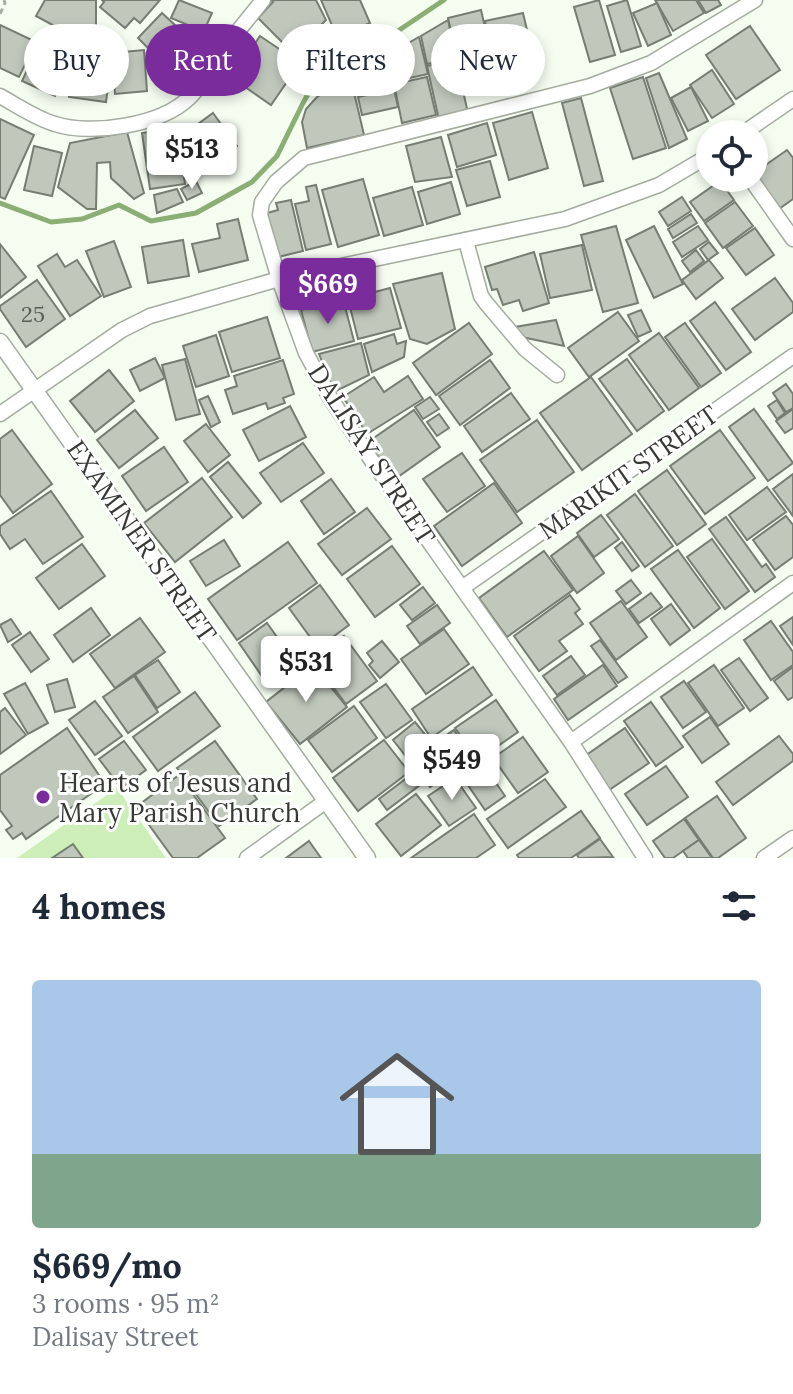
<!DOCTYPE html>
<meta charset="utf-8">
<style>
body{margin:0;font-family:Lora,serif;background:#f6f6f7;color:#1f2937;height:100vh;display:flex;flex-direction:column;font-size:30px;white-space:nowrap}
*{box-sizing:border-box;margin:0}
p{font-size:26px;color:#747a83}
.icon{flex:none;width:44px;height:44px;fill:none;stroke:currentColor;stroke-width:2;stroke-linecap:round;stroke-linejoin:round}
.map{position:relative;height:858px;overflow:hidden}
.details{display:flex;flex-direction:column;background:#fff;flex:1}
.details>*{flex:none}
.top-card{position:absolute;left:24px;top:24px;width:746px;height:72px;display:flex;gap:16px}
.fabs{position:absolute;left:696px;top:120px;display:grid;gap:16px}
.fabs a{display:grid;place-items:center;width:72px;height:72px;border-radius:50%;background:#fff;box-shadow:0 4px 12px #0003;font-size:40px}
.price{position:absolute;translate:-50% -68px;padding:0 18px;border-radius:8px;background:#fff;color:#222;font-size:26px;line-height:52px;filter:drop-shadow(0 2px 4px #0008)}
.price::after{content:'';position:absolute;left:50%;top:48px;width:24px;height:18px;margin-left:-12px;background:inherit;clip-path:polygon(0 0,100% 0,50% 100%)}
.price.active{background:#7a2b9c;color:#fff}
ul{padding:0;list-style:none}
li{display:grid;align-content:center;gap:16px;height:424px;padding:0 32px}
li span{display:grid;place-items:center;height:248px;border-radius:8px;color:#555}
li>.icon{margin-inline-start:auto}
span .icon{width:144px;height:144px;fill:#fffc;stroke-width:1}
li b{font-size:34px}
h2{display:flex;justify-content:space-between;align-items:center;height:96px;padding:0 32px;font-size:34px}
.pill{padding:0 28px;border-radius:36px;background:#fff;box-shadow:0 4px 12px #0003;font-size:28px;line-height:72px}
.pill.active{background:#7a2b9c;color:#fff}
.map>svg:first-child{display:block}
</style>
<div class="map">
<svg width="793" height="858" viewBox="0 0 793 858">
<rect width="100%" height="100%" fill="#f5fdf1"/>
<polygon fill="#cdeeb8" points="117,788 166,858 17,858"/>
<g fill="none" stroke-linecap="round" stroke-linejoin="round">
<polyline stroke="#8bae74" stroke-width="5" points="0,203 51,222 82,219 119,205 151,221 196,213 252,182 277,156 303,103 321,71 383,41 444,0"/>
</g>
<g fill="#c0c8bc" stroke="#767d72" stroke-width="2">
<polygon points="45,0 96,0 96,36 73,36 36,16"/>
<polygon points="102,0 160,0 140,23 134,18 125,28 100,7 104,2"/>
<polygon points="179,0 212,13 200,40 189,35 193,27 171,18"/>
<polygon points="271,0 316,0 326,20 293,53 258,18 273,2"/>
<polygon points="321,0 360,0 370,23 337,37"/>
<polygon points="599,0 615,55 590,62 574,7"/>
<polygon points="627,0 641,46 621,52 607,6"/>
<polygon points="655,0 696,0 704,13 673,31"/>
<polygon points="698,0 718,0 721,5 706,13"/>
<polygon points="657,3 671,35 648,46 633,13"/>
<polygon points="481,10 497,79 463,86 448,18"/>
<polygon points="162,13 202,50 168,85 146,64 163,46 158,42 150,50 138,38"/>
<polygon points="523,13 535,64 497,72 485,21"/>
<polygon points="448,20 456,58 427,64 421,36"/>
<polygon points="0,25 36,42 19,77 0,68"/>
<polygon points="750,26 780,70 736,99 706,55"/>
<polygon points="260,36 300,63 271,105 232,78"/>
<polygon points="419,37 428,74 382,84 377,61"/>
<polygon points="79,38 107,41 105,69 77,67"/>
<polygon points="40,42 73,58 55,96 22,81"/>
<polygon points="144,50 147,91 115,94 112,53"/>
<polygon points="456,60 468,113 439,120 427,66"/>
<polygon points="73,68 110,72 106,102 69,97"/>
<polygon points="712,70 734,104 712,118 690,85"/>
<polygon points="373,72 377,90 361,94 357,75"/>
<polygon points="659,73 687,139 669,148 646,78"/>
<polygon points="350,75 364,135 307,148 302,122 306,109 317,97"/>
<polygon points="427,77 436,115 402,123 394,84"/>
<polygon points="643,77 666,148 633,159 610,88"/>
<polygon points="691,87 708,121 688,131 671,98"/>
<polygon points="394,89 398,107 362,115 358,97"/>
<polygon points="581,98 603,181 584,186 562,103"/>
<polygon points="532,112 548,168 509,180 493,123"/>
<polygon points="213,113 237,146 212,163 202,150 193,157 179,138"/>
<polygon points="0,119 34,135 5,199 0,197"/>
<polygon points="487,123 496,155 457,167 448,135"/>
<polygon points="177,128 185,184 150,189 142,133"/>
<polygon points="127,132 144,193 134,199 111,178 110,162 97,163 96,209 87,209 58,187 70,143"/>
<polygon points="441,137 452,177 415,182 406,146"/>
<polygon points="34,146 62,153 52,196 24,190"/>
<polygon points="787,150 793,158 793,199 776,211 754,173"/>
<polygon points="490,161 500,197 467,206 456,170"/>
<polygon points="363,179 379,235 338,247 322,190"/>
<polygon points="196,181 202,193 187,200 181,189"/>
<polygon points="720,181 734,200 704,221 690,202"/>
<polygon points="451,182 460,214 427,224 418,192"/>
<polygon points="316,185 331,244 306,250 295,204 309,201 306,187"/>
<polygon points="412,187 423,225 384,236 373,198"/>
<polygon points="177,189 183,202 157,213 154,195"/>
<polygon points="682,197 691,211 668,226 659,212"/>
<polygon points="291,200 303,251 278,257 267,213 278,210 276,203"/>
<polygon points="735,202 753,226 723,248 705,223"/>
<polygon points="691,214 697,223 673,238 668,229"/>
<polygon points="238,219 248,260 199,272 192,244 220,238 217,224"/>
<polygon points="616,226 638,303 603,312 581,235"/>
<polygon points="654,226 683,284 654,298 626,240"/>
<polygon points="698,226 708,240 682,257 673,242"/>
<polygon points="755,228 774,255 746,275 726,248"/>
<polygon points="183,240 189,276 148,283 142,247"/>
<polygon points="114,241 131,287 104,297 86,251"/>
<polygon points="709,242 718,253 708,260 700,249"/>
<polygon points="0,244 26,277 0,298"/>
<polygon points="582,245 592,290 550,298 540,254"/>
<polygon points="696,250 704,261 690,272 682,261"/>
<polygon points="534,252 549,303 523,311 519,300 503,305 497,289 492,290 485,267"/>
<polygon points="57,254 65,267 77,260 101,296 70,316 38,266"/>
<polygon points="709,260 723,278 696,299 682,280"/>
<polygon points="442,273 455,329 427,344 410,339 393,284"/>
<polygon points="775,278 793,303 793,312 755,340 732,309"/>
<polygon points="37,280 65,319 26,347 0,309 0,306"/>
<polygon points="390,288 401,328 358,339 348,299"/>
<polygon points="343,299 354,341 312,352 301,310"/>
<polygon points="715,302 751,352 726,370 690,321"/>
<polygon points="641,310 651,331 638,337 628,315"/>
<polygon points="618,312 639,341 589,377 568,348"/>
<polygon points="267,317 280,358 232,372 219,332"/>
<polygon points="556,320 564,346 522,337 515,327"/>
<polygon points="469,323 492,354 436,395 413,363"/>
<polygon points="685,323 721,373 701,387 665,337"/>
<polygon points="659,333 699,388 669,410 629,355"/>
<polygon points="394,334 397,344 406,341 404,357 372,372 364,344"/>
<polygon points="216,335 229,376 196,387 183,346"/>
<polygon points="361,343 369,375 334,392 319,354"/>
<polygon points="155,358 165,378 140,391 130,370"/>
<polygon points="185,359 200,414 176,420 162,365"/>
<polygon points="627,359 664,411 637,431 599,379"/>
<polygon points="283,360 294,394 283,398 285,403 268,409 266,403 233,414 225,390 237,386 234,376"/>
<polygon points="490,360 510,388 460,425 439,396"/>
<polygon points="109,370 134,401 95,432 70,401"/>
<polygon points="408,376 423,399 367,434 343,397 374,377 384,392"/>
<polygon points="591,377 632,434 582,470 540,413"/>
<polygon points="786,384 793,394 793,408 786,412 773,393"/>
<polygon points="511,393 530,419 482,452 464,426"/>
<polygon points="208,396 220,422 211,427 199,400"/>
<polygon points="430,397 439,409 423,419 415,407"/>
<polygon points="777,400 785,413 777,419 768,406"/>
<polygon points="290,406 306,437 259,461 243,430"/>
<polygon points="754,409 793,463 768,481 729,427"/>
<polygon points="793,409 793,428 785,433 776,421"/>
<polygon points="135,410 158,438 119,468 97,440"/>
<polygon points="414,410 440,447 395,479 368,442"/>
<polygon points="439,414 449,428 437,436 427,422"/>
<polygon points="537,420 574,472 517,512 480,460"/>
<polygon points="206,424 230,455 208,472 184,441"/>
<polygon points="12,430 52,484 13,513 0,495 0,439"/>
<polygon points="720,430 755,478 705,514 670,466"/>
<polygon points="303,443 324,473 281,502 260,473"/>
<polygon points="164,447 188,482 146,511 122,476"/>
<polygon points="462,453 485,486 447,512 423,479"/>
<polygon points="228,462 261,503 243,518 210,477"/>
<polygon points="667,470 706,524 677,545 638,491"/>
<polygon points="793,474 793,516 773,489"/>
<polygon points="202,478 232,517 175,562 144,523"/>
<polygon points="331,479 355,512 324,534 301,501"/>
<polygon points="494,483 522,523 462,566 434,526"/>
<polygon points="767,487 786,512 747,540 729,515"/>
<polygon points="51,491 83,537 43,564 25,539 10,549 0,534 0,526"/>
<polygon points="635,494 673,546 645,567 607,515"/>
<polygon points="367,508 391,539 342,575 318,544"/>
<polygon points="601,515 619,539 594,557 577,533"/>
<polygon points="786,516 793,525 793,557 775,570 753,540"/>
<polygon points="726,517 762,567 766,564 775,577 755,592 709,529"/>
<polygon points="578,536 604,573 577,593 551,556"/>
<polygon points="712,539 749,591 725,609 687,557"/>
<polygon points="224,540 240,566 206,586 190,561"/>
<polygon points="288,542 317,583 237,640 208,599"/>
<polygon points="622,542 639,566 632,571 615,548"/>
<polygon points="82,544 105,576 59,609 36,578"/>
<polygon points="392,546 420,584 375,617 347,579"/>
<polygon points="678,550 720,608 694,628 651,569"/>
<polygon points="544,551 573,590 507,637 479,598"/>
<polygon points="631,580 641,593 626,604 616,591"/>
<polygon points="320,585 349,625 318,648 289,608"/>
<polygon points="423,587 435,603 412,620 400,605"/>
<polygon points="651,593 662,607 639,623 629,609"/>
<polygon points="570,595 580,609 575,613 583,624 559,641 567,651 539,671 514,636"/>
<polygon points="621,601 647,637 616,660 590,623"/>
<polygon points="671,604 690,630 670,645 651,619"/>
<polygon points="437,605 450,623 420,644 407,626"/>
<polygon points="91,608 110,635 73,662 54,635"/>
<polygon points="793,617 793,645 780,626"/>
<polygon points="140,618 165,652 115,688 90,654"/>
<polygon points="11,619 21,634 8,642 0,625"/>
<polygon points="771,621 793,652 793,665 771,680 744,640"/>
<polygon points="267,623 297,665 268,685 239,643"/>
<polygon points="444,629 469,664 426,694 401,659"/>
<polygon points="30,632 49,659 31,672 12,645"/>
<polygon points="344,636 377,681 346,704 312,659"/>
<polygon points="600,640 627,677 618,683 591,646"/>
<polygon points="382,641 399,662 380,678 369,665 373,661 367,653"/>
<polygon points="571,656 585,675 557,695 543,676"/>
<polygon points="739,658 768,698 750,711 721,670"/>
<polygon points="158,660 180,692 157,708 135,675"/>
<polygon points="313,665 347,707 300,744 266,702"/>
<polygon points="603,665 617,686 568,720 554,699"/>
<polygon points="714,665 744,708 718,726 688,683"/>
<polygon points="473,667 492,695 431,738 412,709"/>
<polygon points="793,667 793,697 788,700 774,681"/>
<polygon points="134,676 158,712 128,733 103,697"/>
<polygon points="67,679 75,707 55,712 47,685"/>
<polygon points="684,681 706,712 683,728 661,697"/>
<polygon points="25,683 48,723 28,734 4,694"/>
<polygon points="386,684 412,720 386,738 360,702"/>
<polygon points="195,692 220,726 158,771 133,737"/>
<polygon points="496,700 518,732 478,760 455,728"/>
<polygon points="95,701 122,736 95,755 69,720"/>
<polygon points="651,702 683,747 656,766 624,721"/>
<polygon points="354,706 377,738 332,772 308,740"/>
<polygon points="5,708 26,735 0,754 0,712"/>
<polygon points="710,717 729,744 702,763 683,736"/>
<polygon points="415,722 453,769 430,787 393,740"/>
<polygon points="67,728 105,784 26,839 22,833 13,839 6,830 12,826 0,810 0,775"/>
<polygon points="625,728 649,763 609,790 585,756"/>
<polygon points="454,730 475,761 461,771 439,740"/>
<polygon points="779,736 793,754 793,761 733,805 716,782"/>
<polygon points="523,737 548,772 518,793 493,758"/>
<polygon points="384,740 409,772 358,811 333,778"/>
<polygon points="124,741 146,770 121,788 99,759"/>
<polygon points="215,741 257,799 219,826 177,768"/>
<polygon points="483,764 505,796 485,810 463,778"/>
<polygon points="666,766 688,797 647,825 625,794"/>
<polygon points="412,774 420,785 387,810 379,799"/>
<polygon points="179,775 225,838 197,858 173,858 136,807"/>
<polygon points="455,778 476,808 449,826 428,796"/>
<polygon points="545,779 566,807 508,848 487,819"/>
<polygon points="416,794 441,825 401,856 376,824"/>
<polygon points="717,796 746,838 718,858 713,858 685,818"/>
<polygon points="581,811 600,838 571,858 519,858 517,855"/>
<polygon points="474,814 495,845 476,858 411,858"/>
<polygon points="684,819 699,840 673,858 665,858 653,841"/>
<polygon points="600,839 613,857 579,858 577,855"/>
<polygon points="699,840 712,858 688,858 683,851"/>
<polygon points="309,841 321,858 286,858"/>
<polygon points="73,844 83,858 52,858"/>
</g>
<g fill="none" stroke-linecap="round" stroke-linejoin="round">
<g stroke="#a4ab9f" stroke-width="17">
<g id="minor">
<path d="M0 96C18 106 35 118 55 124 92 136 161 125 189 98 202 85 211 69 221 53 234 35 249 18 263 0"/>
<polyline points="742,134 793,99"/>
<polyline points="750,178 793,239"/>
<polyline points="466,241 481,296 486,303 525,349 557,375"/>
<polyline points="0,414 122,330 150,316 279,279 565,219 659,185 710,155"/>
<polyline points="462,588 793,356"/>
<polyline points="571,742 793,583"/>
<polyline points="247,858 326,801"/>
<polyline points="645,858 571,742 372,461 329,396 306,353 279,279 260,215 262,202 276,182 304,158 590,86 651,63 755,0"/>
<polyline points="764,858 793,838"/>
</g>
</g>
<g stroke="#a4ab9f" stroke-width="19">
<polyline id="tertiary" points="0,342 367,858"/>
</g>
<polyline stroke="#a8aea5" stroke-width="3" stroke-dasharray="6 4" stroke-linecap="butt" points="0,14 5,3 4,0"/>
<use href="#minor" stroke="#fff" stroke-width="14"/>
<use href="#tertiary" stroke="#fff" stroke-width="16"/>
</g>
<circle fill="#7a2b9c" stroke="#fff" stroke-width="3" cx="43" cy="797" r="8"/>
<g text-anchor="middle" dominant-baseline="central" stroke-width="6" stroke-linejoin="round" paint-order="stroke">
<g font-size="22" fill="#585d56">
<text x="33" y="314">25</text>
</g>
<g font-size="26" fill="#363934" stroke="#fff">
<text transform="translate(372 454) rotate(57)">DALISAY STREET</text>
<text transform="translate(628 472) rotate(-35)">MARIKIT STREET</text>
<text transform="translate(142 541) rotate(55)">EXAMINER STREET</text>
</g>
<g font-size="26" fill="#363934" stroke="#fff" text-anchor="start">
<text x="59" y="782">Hearts of Jesus and<tspan x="59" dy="30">Mary Parish Church</tspan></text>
</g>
</g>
</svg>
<div class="fabs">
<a><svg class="icon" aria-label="locate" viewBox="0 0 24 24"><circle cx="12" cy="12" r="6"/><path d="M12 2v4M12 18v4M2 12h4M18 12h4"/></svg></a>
</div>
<b class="price" style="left:192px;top:191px">$513</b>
<b class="price active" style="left:328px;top:326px">$669</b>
<b class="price" style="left:306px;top:704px">$531</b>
<b class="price" style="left:452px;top:802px">$549</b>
<div class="top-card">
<a class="pill">Buy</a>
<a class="pill active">Rent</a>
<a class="pill">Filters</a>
<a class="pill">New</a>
</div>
</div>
<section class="details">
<h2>4 homes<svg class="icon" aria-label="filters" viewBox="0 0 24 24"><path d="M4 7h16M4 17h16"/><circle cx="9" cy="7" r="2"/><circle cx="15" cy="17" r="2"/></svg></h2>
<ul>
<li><span style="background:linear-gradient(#a9c7e8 70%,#7fa58c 0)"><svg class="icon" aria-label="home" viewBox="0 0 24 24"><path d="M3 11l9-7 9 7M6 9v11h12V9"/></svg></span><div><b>$669/mo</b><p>3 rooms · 95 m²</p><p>Dalisay Street</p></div></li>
</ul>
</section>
